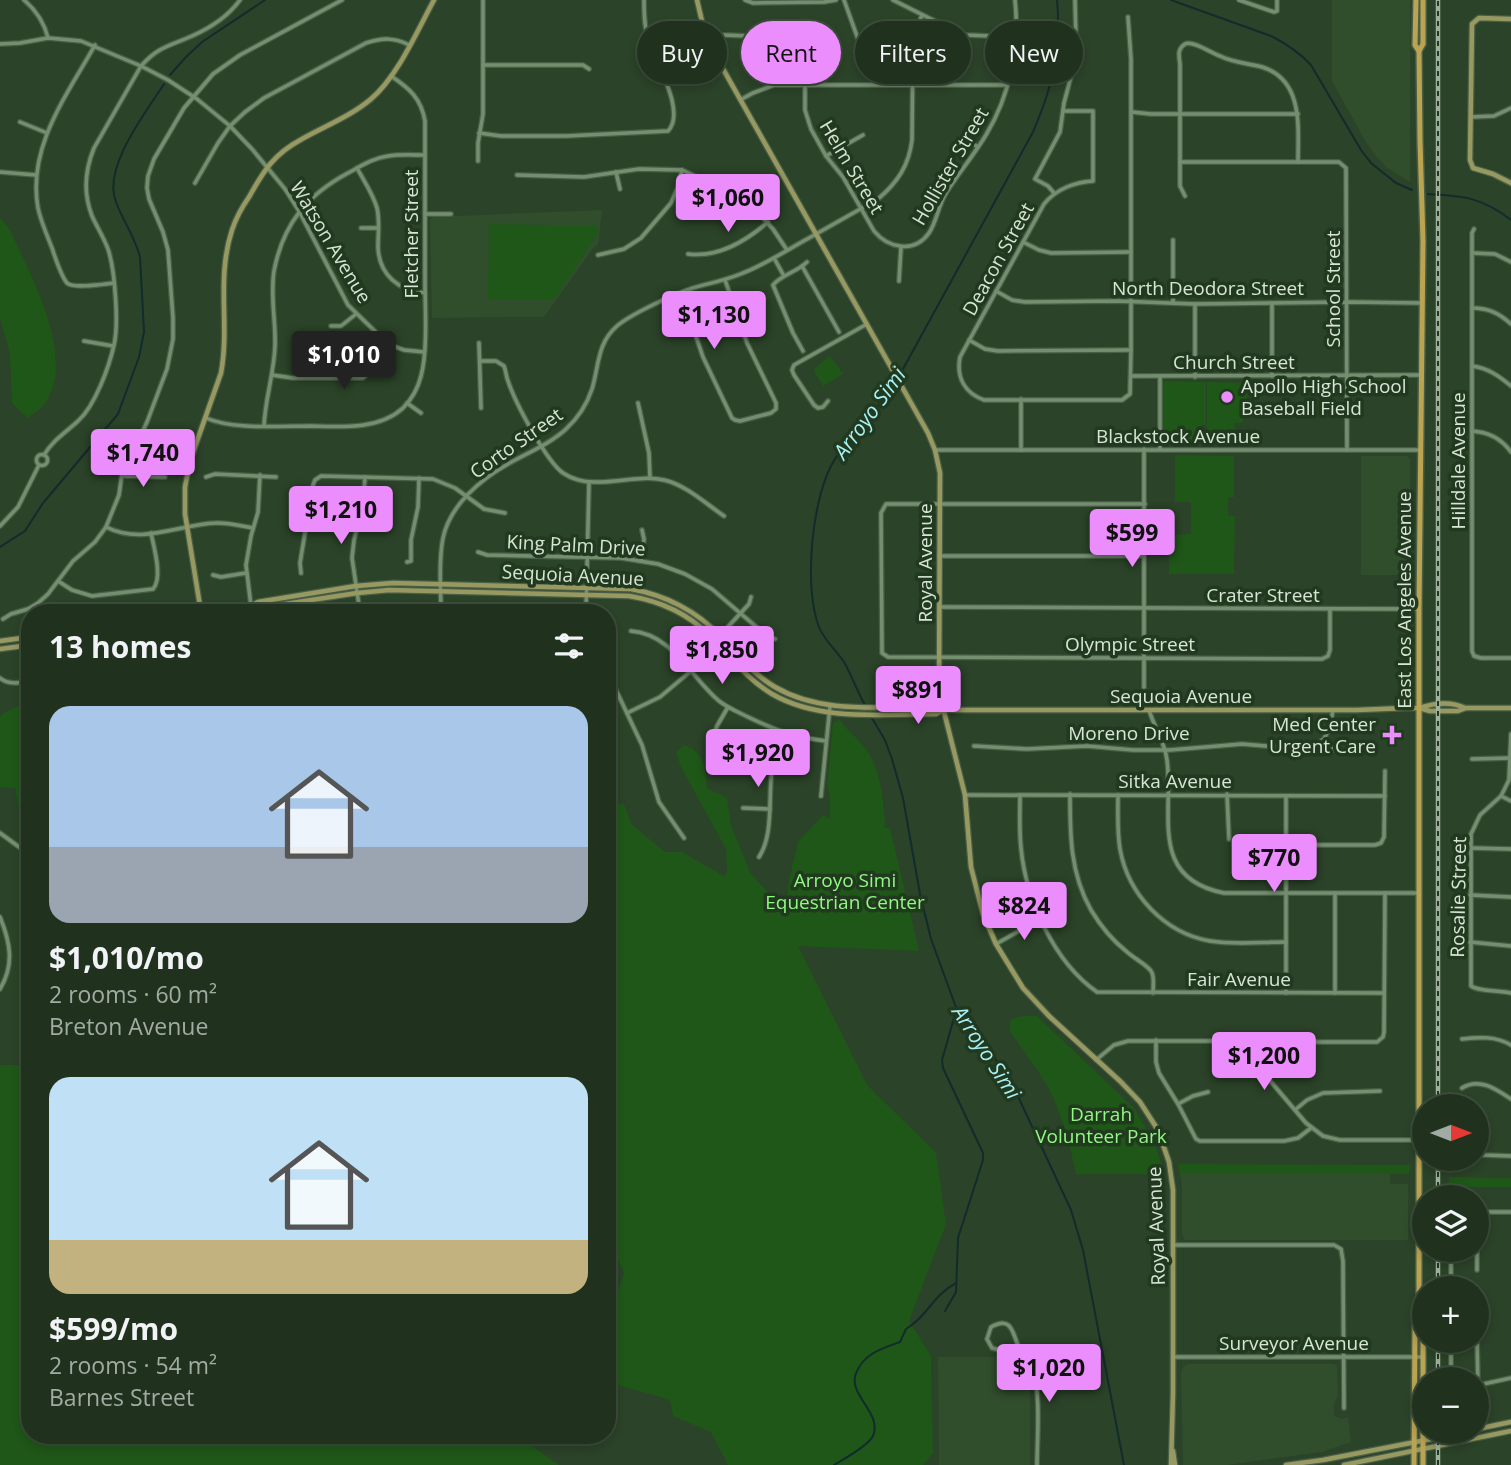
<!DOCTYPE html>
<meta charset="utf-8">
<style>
body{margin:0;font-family:"Open Sans",sans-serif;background:#283a27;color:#f1f3f6;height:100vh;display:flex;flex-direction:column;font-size:26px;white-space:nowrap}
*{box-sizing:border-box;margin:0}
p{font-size:23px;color:#a2aaa4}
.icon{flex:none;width:38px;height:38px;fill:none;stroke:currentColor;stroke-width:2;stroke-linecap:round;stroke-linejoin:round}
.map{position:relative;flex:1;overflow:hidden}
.details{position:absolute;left:21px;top:604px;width:595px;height:840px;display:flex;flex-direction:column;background:#20321e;border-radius:28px;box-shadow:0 4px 10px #0003,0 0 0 2px #3d4d3c}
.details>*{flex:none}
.top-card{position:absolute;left:637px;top:21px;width:665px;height:63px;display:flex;gap:14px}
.needle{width:46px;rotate:90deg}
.tools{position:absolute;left:1412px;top:1094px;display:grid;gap:14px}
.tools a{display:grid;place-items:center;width:77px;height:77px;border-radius:50%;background:#20321e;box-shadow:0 4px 10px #0003,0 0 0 2px #3d4d3c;font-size:35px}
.price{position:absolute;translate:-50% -60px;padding:0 16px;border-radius:7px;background:#eb8dfc;color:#111;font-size:23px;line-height:46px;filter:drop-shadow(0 2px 4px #0008)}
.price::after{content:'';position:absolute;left:50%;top:42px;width:21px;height:16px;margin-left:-10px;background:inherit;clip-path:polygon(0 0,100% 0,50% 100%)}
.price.active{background:#222;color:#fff}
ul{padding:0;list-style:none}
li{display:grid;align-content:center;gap:14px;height:371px;padding:0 28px}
li span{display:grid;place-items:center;height:217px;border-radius:21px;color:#555}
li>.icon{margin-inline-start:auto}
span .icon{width:126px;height:126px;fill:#fffc;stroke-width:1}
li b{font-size:30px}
h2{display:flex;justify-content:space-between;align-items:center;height:84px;padding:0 28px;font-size:30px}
.tag{padding:0 24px;border-radius:32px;background:#20321e;box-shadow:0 4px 10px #0003,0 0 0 2px #3d4d3c;font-size:24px;line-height:63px}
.tag.active{background:#eb8dfc;color:#111}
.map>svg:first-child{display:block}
</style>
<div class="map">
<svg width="1511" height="1465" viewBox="0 0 1511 1465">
<rect width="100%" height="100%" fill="#2b4328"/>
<g fill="#304d2c">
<polygon points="1332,0 1410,0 1410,182 1386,167 1375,155 1364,139 1332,81"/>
<polygon points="602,210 598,245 594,247 544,317 432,318 430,220 432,217"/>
<polygon points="1361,456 1407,456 1410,458 1410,575 1361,575"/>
<polygon points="1180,1174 1390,1174 1390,1184 1408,1184 1408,1240 1185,1240 1182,1235 1182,1187"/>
<polygon points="938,1357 1015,1357 1021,1361 1027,1372 1030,1383 1030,1465 939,1465"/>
<polygon points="1187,1364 1334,1364 1337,1366 1338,1396 1334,1403 1334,1416 1341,1419 1348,1417 1351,1442 1322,1452 1227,1465 1183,1465 1181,1372 1183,1367"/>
</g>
<g fill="#1f5718">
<path d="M0 218 10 230C30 274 78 359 44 405 40 410 32 414 27 418L12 403 10 354 0 318Z"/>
<polygon points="489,224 598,226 598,233 554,300 488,300"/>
<polygon points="830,356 843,374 823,386 813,370"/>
<polygon points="1163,381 1206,382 1206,425 1199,426 1199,444 1162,443"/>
<polygon points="1207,382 1247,383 1247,411 1244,411 1243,423 1235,423 1234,439 1207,439"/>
<polygon points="1175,455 1234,456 1234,497 1228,497 1228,515 1235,516 1234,574 1169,574 1169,535 1191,534 1191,502 1175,502"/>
<polygon points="29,701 30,820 21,820 15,788 0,787 0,717 2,714"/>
<path d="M839 719C845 728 854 735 862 744 881 766 883 797 885 825L884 828H890L919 951 798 946 867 1085 936 1153 946 1224 909 1321 931 1356 933 1453 923 1465H728L711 1432 673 1416 670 1400 619 1385 607 1373V1324L624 1273 615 1253 607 1257V804H624L631 824 665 852H682L724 876 727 872 726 849 681 767 676 752 684 745C705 751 705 769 707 788L727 798 731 826 751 874 786 911 789 880 798 842 823 815 830 819V793L827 787 833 723Z"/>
<path d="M1037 1016 1134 1108 1154 1142 1165 1174H1076C1070 1146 1063 1117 1050 1091 1039 1070 1023 1051 1010 1031V1021C1017 1015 1028 1016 1037 1016Z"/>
<polygon points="30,1058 30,1435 524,1435 532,1446 559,1465 0,1465 0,1065 22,1065"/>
<polygon points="1178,1164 1410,1165 1409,1174 1180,1174"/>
<polygon points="1449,1177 1511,1178 1511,1187 1449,1187"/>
</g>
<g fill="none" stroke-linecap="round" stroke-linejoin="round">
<g stroke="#122b2d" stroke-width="2">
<path d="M1171 0 1271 36C1287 44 1299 52 1311 65L1361 150 1371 163 1396 183 1412 190"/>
<polyline points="170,75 185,58 202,42 265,0"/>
<path d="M1428 194C1464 196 1481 197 1511 220"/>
<path d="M0 547 25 531 43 503 118 414 139 357 144 332 140 257C135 237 123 221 116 202 102 168 146 112 164 84"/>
<path d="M865 705C857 691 852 676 844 662 836 650 824 640 819 627 803 587 812 494 835 459 845 443 858 431 869 417 882 402 893 385 903 369L1033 132C1038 120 1043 107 1047 95 1056 67 1060 29 1057 0"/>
<polyline points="867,710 885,740 892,759 903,798 920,894 931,939 957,1010 975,1027 1015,1090 1071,1210 1083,1250 1124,1465"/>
<polyline points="945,1311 956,1292 958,1238 983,1160 983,1153 943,1068 942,1060 956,1011"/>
<path d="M834 1465C844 1459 868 1446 873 1436 883 1412 845 1394 857 1371 865 1353 883 1348 900 1342L906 1329C927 1317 932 1296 956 1283"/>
</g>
<g stroke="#495e46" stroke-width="6">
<g id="street">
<path d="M24 0C37 11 44 22 48 38"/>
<polyline points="745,0 753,3 824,2 836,0"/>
<polyline points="844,0 858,39"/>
<polyline points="893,0 955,31 966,35 1016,37"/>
<polyline points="1239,0 1274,12 1277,11 1277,0"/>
<polyline points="708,41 724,35 749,36 771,32 793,31 801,36"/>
<polyline points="0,44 20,43 48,38 81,41 141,66 168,80 197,99 230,126 252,149 285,189 299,211 348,305 388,344 404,350 424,352"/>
<path d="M95 45C67 95 27 147 38 208 41 222 47 235 52 248 55 257 61 276 67 283 73 289 104 284 114 283"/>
<polyline points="483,65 583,65 589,69"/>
<path d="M805 85V110L811 129 826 156 843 177 874 231C888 248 914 254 929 233 937 221 938 206 946 193 958 174 974 155 986 135 1010 95 1020 47 1015 0"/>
<polyline points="740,100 753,93 774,85 1007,85"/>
<path d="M1064 111H1093V181C1075 182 1056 189 1044 204L960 357C956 378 965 393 984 400H1122L1130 394 1131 350V59L1128 17"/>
<polyline points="1132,112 1151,114 1298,114"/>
<polyline points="1471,117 1494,116 1511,108"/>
<polyline points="20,122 47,133"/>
<path d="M479 133 501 136H566L668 131C687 111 654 60 648 38 644 26 644 13 644 0"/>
<polyline points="962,137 978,147"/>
<polyline points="826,156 863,135"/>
<polyline points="478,161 478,143 483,114 483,0"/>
<polyline points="1180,162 1339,162 1346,168 1347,450"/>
<path d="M357 168C364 181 373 194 377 208 380 221 378 234 378 247 379 275 399 291 425 293"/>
<polyline points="0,172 36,175"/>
<polyline points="616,172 620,189"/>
<polyline points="517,175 584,177 639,169 682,170 699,178 724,197 747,207 761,216 773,229 787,250"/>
<path d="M195 183 218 143 230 126 245 112 264 98 366 43C382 38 394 37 409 45"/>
<polyline points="1054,193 1048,186 1035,179 1060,132 1064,103 1073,69 1076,39 1075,0"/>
<path d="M1185 196 1180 186V64C1179 56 1177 49 1185 44 1193 40 1211 53 1220 56 1234 63 1248 63 1262 67 1304 80 1298 128 1298 162"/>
<polyline points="425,214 451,214"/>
<polyline points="361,228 378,228"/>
<polyline points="1474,229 1472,233 1472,651 1474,656 1481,658 1511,658"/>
<polyline points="1023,242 1039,250 1051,253 1131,252"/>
<polyline points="1472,253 1495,254 1511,262"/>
<path d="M688 254C718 258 746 241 768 222"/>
<polyline points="598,255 624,249 641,238 671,203 678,187 682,170"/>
<polyline points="774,258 784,276"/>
<polyline points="802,266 839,332"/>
<polyline points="899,281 901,247"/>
<polyline points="996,291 1012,300 1025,302 1117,301 1195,304 1347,302 1422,303"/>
<polyline points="681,293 703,357 732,418 735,420 740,421 771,413 776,409 776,403 747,343 725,280"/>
<polyline points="1173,303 1173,240"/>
<polyline points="1195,304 1195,377"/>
<path d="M1472 308C1488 308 1499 313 1511 324"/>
<polyline points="331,326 341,326 356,314"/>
<polyline points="969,340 985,349 998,351 1131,350"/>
<polyline points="84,341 113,346"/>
<polyline points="479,343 481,408"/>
<path d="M803 351 793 333 773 285C781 275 797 272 807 262"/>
<path d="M480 361H496L504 366C506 371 506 376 508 381 515 402 546 461 563 473 572 479 583 482 594 482 617 483 641 475 664 480 686 485 705 503 724 516"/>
<path d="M1472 366C1488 368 1499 376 1511 386"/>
<polyline points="272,375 293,378 363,378 368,374 388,344"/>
<polyline points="1131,376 1420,375"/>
<polyline points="1160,376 1160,449"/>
<polyline points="1272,376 1272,303"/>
<polyline points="1021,399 1021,450"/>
<polyline points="828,401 823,407 818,408 814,405 794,375 792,370 794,365 867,324"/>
<polyline points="407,403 421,413"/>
<polyline points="638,403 649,453 650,478"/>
<path d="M206 418C233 430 280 426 311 426 341 427 379 430 403 408 412 399 418 388 421 376 428 350 425 308 425 280 425 227 425 174 425 121 421 98 409 88 391 76"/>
<path d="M264 426C265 399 274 374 275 346 276 321 270 297 274 271 283 224 307 195 348 173 361 166 373 158 388 156 400 154 413 155 425 155"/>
<path d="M1472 431C1488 432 1501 438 1511 452"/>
<polyline points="1144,449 1144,687"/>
<polyline points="935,450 1420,450"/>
<circle cx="42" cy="460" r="5.5"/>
<path d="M44 455C53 440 65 433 78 421 95 406 109 367 114 345 119 324 115 270 108 249 104 238 97 227 92 216 83 193 85 170 94 148L141 66C159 46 170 46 192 36 210 28 229 15 240 0"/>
<polyline points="122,476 165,477"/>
<polyline points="206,477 215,474 276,477"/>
<polyline points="1145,504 886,504 881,513 882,653 888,657 1322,659 1328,656 1330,650 1330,609"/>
<polyline points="0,526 18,507 39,465"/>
<path d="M106 527C142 545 177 525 215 523 227 522 241 526 253 528"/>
<polyline points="478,552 487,555 621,558 658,564 685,574 712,589 767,636 775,639"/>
<polyline points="939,556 1144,556"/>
<polyline points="641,561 644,539 642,530"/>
<polyline points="407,562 411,561 411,540 418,507 419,478"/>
<polyline points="301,573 300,563 313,485 315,480 321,476 433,479 455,488 484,509 505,513"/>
<polyline points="213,575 221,577 246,573"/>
<path d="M58 581 72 590 92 596 153 589C163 578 154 548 151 533"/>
<polyline points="251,606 246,565 251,536 258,512 260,475"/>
<polyline points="940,607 1419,609"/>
<polyline points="360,612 352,558 354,540 363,506 365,477"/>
<path d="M441 612C441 589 438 562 443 538 450 505 480 480 508 464 527 453 550 444 566 429 578 418 587 404 592 389 599 366 597 343 617 326 631 314 674 294 693 288 710 283 727 280 743 273 766 264 787 250 809 238 832 225 855 212 878 199 898 182 909 165 912 140L913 38 922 15"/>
<polyline points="586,612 589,482"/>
<polyline points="3,619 11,614 28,609 38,603 48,594 73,561 95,542 106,527 119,495 123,466 127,457 141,435 147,422 167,369 173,339 173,318 168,250 163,232 149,199 147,188 148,176 154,159 184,108 213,74 240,55 342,0"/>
<path d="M631 631C673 634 691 678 719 701 728 708 738 712 748 717 777 731 794 737 826 741"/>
<polyline points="715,641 749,604 751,597"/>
<polyline points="607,671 642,745 659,802 684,838"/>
<path d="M0 678C8 685 20 683 30 681"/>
<path d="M1149 710C1154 727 1165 742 1167 760 1174 814 1148 878 1224 893H1419"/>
<polyline points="627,713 660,697 691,671"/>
<path d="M1511 734 1509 780 1501 796 1480 815 1471 834V986C1479 992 1500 990 1511 993"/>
<polyline points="1324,739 1335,750"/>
<polyline points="974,746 1027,749 1087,746 1133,750 1170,750 1242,744 1301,749 1313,747 1324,739 1330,727 1333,710"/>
<polyline points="709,750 717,726 728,707"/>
<polyline points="1472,759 1511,758"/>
<path d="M1070 794C1070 835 1070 873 1091 910 1100 925 1112 940 1126 951 1132 957 1147 965 1151 971 1155 976 1153 987 1153 993"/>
<polyline points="1227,794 1229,839"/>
<polyline points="965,795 1385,796"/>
<path d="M1020 795C1020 812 1019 831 1021 848 1026 900 1054 962 1097 992L1384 993"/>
<path d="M1118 795C1118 813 1117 831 1120 849 1128 894 1164 933 1210 941 1234 945 1261 942 1286 942"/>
<polyline points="821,796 830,706"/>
<polyline points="1286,796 1286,993"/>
<polyline points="1501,796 1511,801"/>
<polyline points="743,808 770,809"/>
<polyline points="0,833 30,855"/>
<polyline points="1286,845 1375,845 1381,843 1384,837 1385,771"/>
<polyline points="1471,848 1511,849"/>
<path d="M759 857C774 835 768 796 772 770 773 757 778 745 782 733"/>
<polyline points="1470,895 1511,897"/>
<path d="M0 917C10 942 15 964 0 989"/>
<polyline points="1470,942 1511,946"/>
<polyline points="996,944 1040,919"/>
<polyline points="1335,993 1335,893"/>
<path d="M1462 1039C1479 1037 1496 1036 1511 1045"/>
<polyline points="1156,1040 1156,1062 1159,1073 1178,1104 1196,1139 1200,1141 1284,1141 1298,1138 1311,1128"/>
<path d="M1096 1060 1114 1045 1128 1041H1220C1232 1043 1240 1047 1249 1056L1306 1123 1323 1136 1340 1140H1418"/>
<polyline points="1252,1060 1274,1047 1294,1042 1377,1042 1383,1037 1384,1032 1385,893"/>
<path d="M1462 1088C1479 1077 1496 1089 1511 1099"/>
<polyline points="1178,1104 1193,1096 1208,1092"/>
<polyline points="1295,1110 1307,1100 1323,1093 1380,1091"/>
<polyline points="1477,1143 1478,1150 1483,1155 1511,1156"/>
<polyline points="1477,1212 1511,1212"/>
<polyline points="1477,1220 1477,1270"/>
<polyline points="1173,1245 1334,1245 1341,1249 1343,1261 1344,1408"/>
<polyline points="1451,1288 1451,1250"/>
<polyline points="1477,1331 1477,1302"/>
<polyline points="1477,1340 1478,1385"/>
<path d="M1023 1356 992 1348 987 1339 991 1327C1009 1317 1012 1328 1017 1343 1021 1353 1029 1361 1033 1371 1041 1393 1037 1441 1037 1465"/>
<polyline points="1173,1357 1423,1357"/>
<polyline points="1451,1379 1451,1340"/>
<polyline points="1479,1385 1511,1378"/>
</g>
</g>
<g stroke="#495e46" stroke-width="7">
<g id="secondary">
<polyline points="697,0 704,30 718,60 928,433 935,450 940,473 939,692 965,795 971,867 983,914 996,944 1023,988 1049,1016 1121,1082 1140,1102 1158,1130 1169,1162 1173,1190 1173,1393 1171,1465"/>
<polyline points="1511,19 1479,18 1472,24 1470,160 1473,168 1493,174 1511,183"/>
<path d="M251 606 258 602 356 586 393 583 631 589C665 595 697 611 720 636 738 655 753 674 775 687 823 715 881 706 934 707L942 710"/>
<path d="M201 612 185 514V487L190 461 221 373C230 324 216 279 232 230 236 218 242 207 249 197 264 170 274 154 302 139 325 126 351 116 371 99 398 76 417 31 434 0"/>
<path d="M212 612 251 606 259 608 357 593 389 590 629 596C660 601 687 613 709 635 730 656 747 679 772 694 821 722 882 714 936 714L943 710H1357L1406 708H1419L1430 711H1458L1466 708H1511"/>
<polyline points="0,641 30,637"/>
<polyline points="0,649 30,645"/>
<path d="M1419 708C1434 703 1451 701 1465 708"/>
<polyline points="1477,1429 1511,1422"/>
<polyline points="1173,1451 1175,1465"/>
<polyline points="1286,1465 1323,1460 1467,1432"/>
<polyline points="1344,1465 1511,1431"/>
</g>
</g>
<g stroke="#495e46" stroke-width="8">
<g id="primary">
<polyline points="1416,0 1415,45 1419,51 1420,141 1423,241 1419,609 1419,1317 1423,1325 1423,1465"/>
<polyline points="1419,51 1423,44 1423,0"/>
<polyline points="1414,1465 1415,1326 1419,1317"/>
</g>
</g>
<use href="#street" stroke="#748f70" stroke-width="3.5"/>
<use href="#secondary" stroke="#979961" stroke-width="4.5"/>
<use href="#primary" stroke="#baa351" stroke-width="5"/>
<g stroke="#9fb09c" stroke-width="4.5">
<g id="rail">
<polyline points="1438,1106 1438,0"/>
<polyline points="1438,1197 1438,1158"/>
<polyline points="1438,1288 1438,1250"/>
<polyline points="1438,1379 1438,1340"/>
<polyline points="1438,1465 1438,1432"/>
</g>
</g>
<use href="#rail" stroke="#21391e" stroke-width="2" stroke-dasharray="5" stroke-linecap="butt"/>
</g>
<g fill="#eb8dfc" stroke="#21391e" stroke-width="2.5">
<circle cx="1227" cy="397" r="7"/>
<path d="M1388.5 724.5h7v7h7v7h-7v7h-7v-7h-7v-7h7z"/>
</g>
<g text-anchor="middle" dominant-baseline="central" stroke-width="7" stroke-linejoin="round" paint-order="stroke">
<g font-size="19" fill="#d7e5d4" stroke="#21391e">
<text transform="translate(950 166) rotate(-60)">Hollister Street</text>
<text transform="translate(852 167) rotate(59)">Helm Street</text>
<text transform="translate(411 234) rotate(-90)">Fletcher Street</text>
<text transform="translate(331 242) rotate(59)">Watson Avenue</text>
<text transform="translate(998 259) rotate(-61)">Deacon Street</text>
<text x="1208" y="288">North Deodora Street</text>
<text transform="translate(1333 289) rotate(-90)">School Street</text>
<text x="1234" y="362">Church Street</text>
<text x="1178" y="436">Blackstock Avenue</text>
<text transform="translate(516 443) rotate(-35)">Corto Street</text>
<text transform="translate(1458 461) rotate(-90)">Hilldale Avenue</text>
<text transform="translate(576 545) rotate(3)">King Palm Drive</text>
<text transform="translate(925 563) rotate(-90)">Royal Avenue</text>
<text transform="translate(573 575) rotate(3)">Sequoia Avenue</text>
<text x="1263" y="595">Crater Street</text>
<text transform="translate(1404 600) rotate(-90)">East Los Angeles Avenue</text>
<text x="1130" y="644">Olympic Street</text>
<text x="1181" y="696">Sequoia Avenue</text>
<text x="1129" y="733">Moreno Drive</text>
<text x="1175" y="781">Sitka Avenue</text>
<text transform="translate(1458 897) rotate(-89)">Rosalie Street</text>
<text x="1239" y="979">Fair Avenue</text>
<text transform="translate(1156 1226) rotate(-92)">Royal Avenue</text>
<text x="1294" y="1343">Surveyor Avenue</text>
</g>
<g font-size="19" fill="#d7e5d4" stroke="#21391e" text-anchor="start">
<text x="1241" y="386">Apollo High School<tspan x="1241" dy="22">Baseball Field</tspan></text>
<text x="1376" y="724" text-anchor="end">Med Center<tspan x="1376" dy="22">Urgent Care</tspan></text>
</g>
<g font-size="19" fill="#91f983" stroke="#21391e">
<text x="845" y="880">Arroyo Simi<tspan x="845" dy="22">Equestrian Center</tspan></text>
<text x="1101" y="1114">Darrah<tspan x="1101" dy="22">Volunteer Park</tspan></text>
</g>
<g font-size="21" font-style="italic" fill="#a7f1f6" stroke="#21391e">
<text transform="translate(869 413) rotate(-54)">Arroyo Simi</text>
<text transform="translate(987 1052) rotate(57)">Arroyo Simi</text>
</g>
</g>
</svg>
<div class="tools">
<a><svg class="needle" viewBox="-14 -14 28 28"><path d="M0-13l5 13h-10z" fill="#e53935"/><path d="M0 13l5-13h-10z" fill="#a2aaa4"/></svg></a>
<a><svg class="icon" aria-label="layers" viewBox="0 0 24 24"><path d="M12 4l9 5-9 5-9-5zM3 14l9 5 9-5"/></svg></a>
<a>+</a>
<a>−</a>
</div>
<b class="price" style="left:728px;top:234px">$1,060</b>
<b class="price" style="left:714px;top:351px">$1,130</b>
<b class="price active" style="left:344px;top:391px">$1,010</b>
<b class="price" style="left:143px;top:489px">$1,740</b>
<b class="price" style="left:341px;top:546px">$1,210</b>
<b class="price" style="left:1132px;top:569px">$599</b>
<b class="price" style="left:722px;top:686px">$1,850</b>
<b class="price" style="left:918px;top:726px">$891</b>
<b class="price" style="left:758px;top:789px">$1,920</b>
<b class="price" style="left:1274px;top:894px">$770</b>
<b class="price" style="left:1024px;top:942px">$824</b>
<b class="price" style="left:1264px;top:1092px">$1,200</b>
<b class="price" style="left:1049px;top:1404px">$1,020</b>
<div class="top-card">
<a class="tag">Buy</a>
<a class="tag active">Rent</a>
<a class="tag">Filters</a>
<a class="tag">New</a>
</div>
<section class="details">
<h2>13 homes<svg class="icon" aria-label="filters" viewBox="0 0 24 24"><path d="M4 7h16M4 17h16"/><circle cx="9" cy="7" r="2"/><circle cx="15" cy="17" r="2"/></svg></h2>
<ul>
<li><span style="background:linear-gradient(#a9c7e8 65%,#9aa5b1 0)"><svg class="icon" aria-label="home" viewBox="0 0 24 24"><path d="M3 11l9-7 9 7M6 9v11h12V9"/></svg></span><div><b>$1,010/mo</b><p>2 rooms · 60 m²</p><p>Breton Avenue</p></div></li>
<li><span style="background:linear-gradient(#bfe0f5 75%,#c2b280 0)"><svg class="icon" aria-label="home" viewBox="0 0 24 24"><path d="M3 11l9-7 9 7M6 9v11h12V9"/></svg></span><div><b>$599/mo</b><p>2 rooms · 54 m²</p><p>Barnes Street</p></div></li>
</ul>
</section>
</div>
